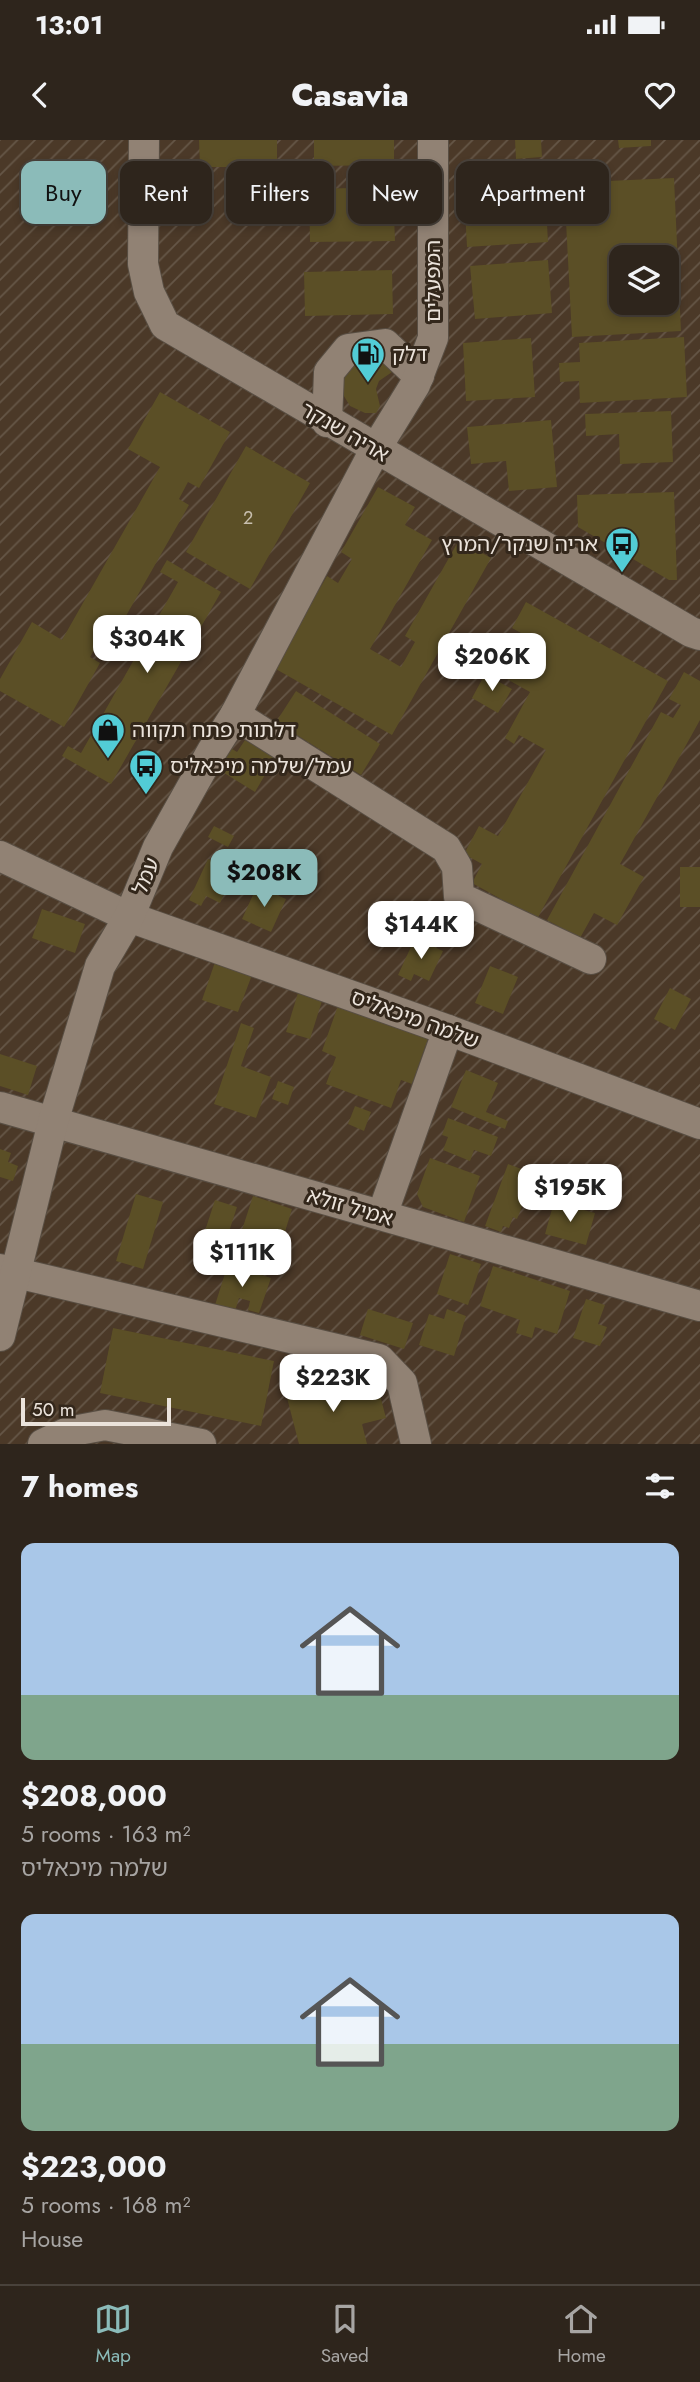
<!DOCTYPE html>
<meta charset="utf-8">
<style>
body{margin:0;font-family:Jost,"Noto Sans Hebrew",sans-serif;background:#3a3129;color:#f1f3f6;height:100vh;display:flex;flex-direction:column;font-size:26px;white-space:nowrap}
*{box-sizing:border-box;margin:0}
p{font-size:23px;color:#a7a5a3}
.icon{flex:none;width:38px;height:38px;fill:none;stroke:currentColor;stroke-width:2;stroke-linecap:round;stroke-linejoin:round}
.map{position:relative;height:1304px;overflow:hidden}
.drawer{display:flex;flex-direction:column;background:#2e251c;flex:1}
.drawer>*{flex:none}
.hud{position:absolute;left:21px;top:21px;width:658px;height:63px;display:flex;gap:14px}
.tools{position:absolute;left:609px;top:105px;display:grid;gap:14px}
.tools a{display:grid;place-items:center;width:70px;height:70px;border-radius:14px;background:#2e251c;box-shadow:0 4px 10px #0003,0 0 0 2px #49423b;font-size:35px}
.scale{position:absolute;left:21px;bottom:18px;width:150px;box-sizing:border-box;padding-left:7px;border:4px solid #ebe3db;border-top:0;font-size:19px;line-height:24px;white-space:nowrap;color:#ebe3db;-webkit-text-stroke:5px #33271b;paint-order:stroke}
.price{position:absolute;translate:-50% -60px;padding:0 16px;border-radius:14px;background:#fff;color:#222;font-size:23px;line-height:46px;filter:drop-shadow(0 2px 4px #0008)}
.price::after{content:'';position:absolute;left:50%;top:42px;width:21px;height:16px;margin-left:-10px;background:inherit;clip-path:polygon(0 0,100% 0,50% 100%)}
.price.active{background:#8bbbb9;color:#111}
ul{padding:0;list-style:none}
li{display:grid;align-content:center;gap:14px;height:371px;padding:0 21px}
li span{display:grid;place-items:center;height:217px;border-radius:14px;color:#555}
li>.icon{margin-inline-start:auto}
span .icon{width:126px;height:126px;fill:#fffc;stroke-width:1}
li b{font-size:30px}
h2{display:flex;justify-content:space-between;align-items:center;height:84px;padding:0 21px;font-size:30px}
.tag{padding:0 24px;border-radius:14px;background:#2e251c;box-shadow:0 4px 10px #0003,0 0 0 2px #49423b;font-size:24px;line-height:63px}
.tag.active{background:#8bbbb9;color:#111}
.status{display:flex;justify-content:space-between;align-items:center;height:49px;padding:0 35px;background:#2e251c;direction:ltr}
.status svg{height:19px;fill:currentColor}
header{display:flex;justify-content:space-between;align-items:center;height:91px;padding:0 21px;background:#2e251c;font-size:32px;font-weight:800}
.menu{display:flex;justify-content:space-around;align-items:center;height:98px;border-top:2px solid #49423b;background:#2e251c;font-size:19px;color:#a7a5a3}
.menu a{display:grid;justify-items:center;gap:4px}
.menu .active{color:#8bbbb9}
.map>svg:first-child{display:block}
</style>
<div class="status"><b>13:01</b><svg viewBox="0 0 49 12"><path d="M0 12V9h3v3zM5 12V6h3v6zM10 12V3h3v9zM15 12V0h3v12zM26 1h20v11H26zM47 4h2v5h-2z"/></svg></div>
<header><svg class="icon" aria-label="back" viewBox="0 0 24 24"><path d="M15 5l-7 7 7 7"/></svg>Casavia<svg class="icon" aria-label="heart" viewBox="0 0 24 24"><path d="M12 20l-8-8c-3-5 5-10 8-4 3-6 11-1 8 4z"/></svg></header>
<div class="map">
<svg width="700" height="1304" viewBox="0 0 700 1304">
<defs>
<pattern id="industrial-furrows" width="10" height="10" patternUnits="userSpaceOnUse" patternTransform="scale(1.75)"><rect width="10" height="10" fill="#4b3928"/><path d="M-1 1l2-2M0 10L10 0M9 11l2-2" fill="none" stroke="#655647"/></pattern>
</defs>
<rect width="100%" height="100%" fill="#3d3125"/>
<path fill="url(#industrial-furrows)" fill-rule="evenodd" d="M0 0H700V1304H0ZM621 117H667V163H621Z"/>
<g fill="#5b4f26" fill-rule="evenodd">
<polygon points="199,0 277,0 277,41 260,41 260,27 200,27"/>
<polygon points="314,0 394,0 394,25 314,26"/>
<polygon points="515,0 541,0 542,17 516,19"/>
<polygon points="618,0 651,0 651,6 619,8"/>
<path d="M674 38 681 191 572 197 564 43ZM621 117H667V163H621Z"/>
<polygon points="393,47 395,101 310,102 309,49"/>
<polygon points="545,47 548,102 467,107 464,52"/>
<polygon points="548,120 552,173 475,179 470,126"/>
<polygon points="392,130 393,174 305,176 304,132"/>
<polygon points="684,197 687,257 580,263 579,241 560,242 559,223 580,222 579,203"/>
<polygon points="531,198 535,257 466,261 463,203"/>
<polygon points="373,212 395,230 379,241 376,249 380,266 376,273 365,273 350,266 339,248 343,227"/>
<polygon points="160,252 230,292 199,348 188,342 179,359 189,365 110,504 101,499 90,517 100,523 64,587 0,551 0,539 32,482 62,500 160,327 128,309"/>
<polygon points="671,271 673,322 620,324 619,294 586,296 585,274"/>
<polygon points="551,280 557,347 509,351 506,321 471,324 467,287"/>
<polygon points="246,306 310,343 250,449 186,412"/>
<polygon points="378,347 415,367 405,385 432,400 370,509 401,527 415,502 405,496 459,400 491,418 392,595 274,528 327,436 338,443 352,419 341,412"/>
<polygon points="674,352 677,440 669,440 578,387 577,355"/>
<polygon points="167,420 221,452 111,644 62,616 68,606 81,613 178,442 160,432"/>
<polygon points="526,462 668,541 537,779 472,743 482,724 464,714 479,686 498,696 546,610 519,595 514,604 505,598 530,552 498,534 521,493 512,488"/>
<polygon points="684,532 700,541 700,580 620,724 644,737 617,785 594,773 580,798 547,780 661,572 673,578 681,565 669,559"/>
<polygon points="485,534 512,549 498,573 472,558"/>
<polygon points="296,551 380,604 361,635 276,582"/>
<polygon points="245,600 275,618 255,652 208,623 221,602 237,612"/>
<polygon points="214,686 234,696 228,707 208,697"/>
<polygon points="208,719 235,731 220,763 206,756 201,766 189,760"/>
<rect x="680" y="727" width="20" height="40"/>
<polygon points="288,729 300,738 291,750 279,741"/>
<polygon points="257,746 286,759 271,792 242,779"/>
<polygon points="42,769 85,784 75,813 32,798"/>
<polygon points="415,798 443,811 429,841 414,834 411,841 398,835"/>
<polygon points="215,822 252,835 238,872 202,860"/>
<polygon points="490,826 518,837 503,874 475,863"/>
<polygon points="670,848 691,859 675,890 654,879"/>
<polygon points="298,853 322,861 310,899 286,892"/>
<polygon points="340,860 430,893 412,944 401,940 391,968 326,944 336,917 322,911"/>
<polygon points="241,883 254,888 241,926 271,937 256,978 214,964"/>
<polygon points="0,914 37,926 28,955 0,946"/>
<polygon points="466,930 498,943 486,972 508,981 505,989 451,967"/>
<polygon points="278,941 294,947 288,965 272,959"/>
<polygon points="355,966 371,972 364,991 348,984"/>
<polygon points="448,978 498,997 491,1016 474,1010 470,1021 443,1010 448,997 442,995"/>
<polygon points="0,1009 11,1013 8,1022 18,1026 13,1041 0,1037"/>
<polygon points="430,1018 480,1036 464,1082 423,1067 417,1054"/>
<polygon points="508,1024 527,1031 517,1056 525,1059 517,1079 513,1077 509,1088 503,1086 501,1092 485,1086"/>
<polygon points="136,1054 163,1062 143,1129 116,1121"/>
<polygon points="253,1056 292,1069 280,1108 240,1096"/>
<polygon points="215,1060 237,1067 224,1107 202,1100"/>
<polygon points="554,1062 595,1073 586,1105 545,1094"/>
<polygon points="450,1114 481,1124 468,1165 437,1154"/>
<polygon points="228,1124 271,1138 259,1173 248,1170 250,1161 239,1158 235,1171 215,1165"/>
<polygon points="493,1126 570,1151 557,1194 535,1187 532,1198 516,1193 520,1180 480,1166"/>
<polygon points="586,1159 605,1165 598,1184 607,1187 600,1206 573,1198"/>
<polygon points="368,1169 413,1183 404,1209 360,1195"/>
<polygon points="447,1169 466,1176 454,1216 419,1205 429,1174 444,1179"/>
<polygon points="113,1188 274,1221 261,1286 100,1253"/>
<polygon points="350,1237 356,1260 380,1255 386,1278 362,1284 367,1304 299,1304 286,1254"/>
</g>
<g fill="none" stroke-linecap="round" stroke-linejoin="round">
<g stroke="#584e43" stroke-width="32">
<g id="minor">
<polyline points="144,0 143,124 149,152 165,185 691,492 700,495"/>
<polyline points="327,282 329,232 348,209 385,204 419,236"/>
<polyline points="235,575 446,708 457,727 459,757 591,819"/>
<polyline points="0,716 129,777 448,890 700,984"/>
<polyline points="0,967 700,1166"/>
<polyline points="382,1075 448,890"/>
<polyline points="0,1129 379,1219 402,1243 416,1304"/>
<polyline points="0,1196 53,982 100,826 129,777 158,707 212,611 235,575 375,310 415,245 433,198 433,0"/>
<polyline points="43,1304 68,1292 105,1285 201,1304"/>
</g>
</g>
<use href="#minor" stroke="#918274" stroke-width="30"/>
</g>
<defs>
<g id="fuel-pin" transform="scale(1.75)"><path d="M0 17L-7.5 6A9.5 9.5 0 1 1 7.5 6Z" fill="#52ccd6" stroke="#33271b"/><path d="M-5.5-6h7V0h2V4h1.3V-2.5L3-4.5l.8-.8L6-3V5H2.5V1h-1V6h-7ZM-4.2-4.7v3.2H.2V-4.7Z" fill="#111"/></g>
<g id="bus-pin" transform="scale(1.75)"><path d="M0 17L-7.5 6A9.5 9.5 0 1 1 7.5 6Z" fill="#52ccd6" stroke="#33271b"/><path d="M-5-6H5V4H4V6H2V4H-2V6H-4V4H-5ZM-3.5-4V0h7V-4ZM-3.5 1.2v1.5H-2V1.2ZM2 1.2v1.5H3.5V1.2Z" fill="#111"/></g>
<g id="shop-pin" transform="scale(1.75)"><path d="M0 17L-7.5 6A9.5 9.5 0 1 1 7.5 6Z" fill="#52ccd6" stroke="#33271b"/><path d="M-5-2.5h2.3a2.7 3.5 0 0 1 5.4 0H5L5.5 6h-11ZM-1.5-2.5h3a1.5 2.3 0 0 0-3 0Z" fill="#111"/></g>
</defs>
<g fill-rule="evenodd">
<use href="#fuel-pin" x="368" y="214"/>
<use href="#bus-pin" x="622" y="404"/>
<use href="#shop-pin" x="108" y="590"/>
<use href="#bus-pin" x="146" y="626"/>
</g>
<g text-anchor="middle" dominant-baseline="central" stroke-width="6" stroke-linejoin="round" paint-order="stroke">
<g font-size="18" fill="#c7beae">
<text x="248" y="378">2</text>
</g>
<g font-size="21" fill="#ebe3db" stroke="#33271b">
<text transform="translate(433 141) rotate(-90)">המפעלים</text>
<text transform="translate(345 292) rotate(30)">אריה שנקר</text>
<text transform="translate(146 736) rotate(-67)">עמל</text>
<text transform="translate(415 879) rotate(20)">שלמה מיכאליס</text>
<text transform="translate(350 1067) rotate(16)">אמיל זולא</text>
</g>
<g font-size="21" fill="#ebe3db" stroke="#33271b" text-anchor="start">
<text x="392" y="214">דלק</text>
<text x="598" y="404" text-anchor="end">אריה שנקר/המרץ</text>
<text x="132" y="590">דלתות פתח תקווה</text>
<text x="170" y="626">עמל/שלמה מיכאליס</text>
</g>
</g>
</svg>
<div class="tools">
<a><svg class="icon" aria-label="layers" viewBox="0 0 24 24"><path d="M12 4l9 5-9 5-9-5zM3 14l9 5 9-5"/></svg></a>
</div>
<div class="scale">50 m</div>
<b class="price" style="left:147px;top:535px">$304K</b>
<b class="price" style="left:492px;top:553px">$206K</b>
<b class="price active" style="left:264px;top:769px">$208K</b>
<b class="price" style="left:421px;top:821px">$144K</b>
<b class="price" style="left:570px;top:1084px">$195K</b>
<b class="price" style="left:242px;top:1149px">$111K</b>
<b class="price" style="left:333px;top:1274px">$223K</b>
<div class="hud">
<a class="tag active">Buy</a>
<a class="tag">Rent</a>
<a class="tag">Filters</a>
<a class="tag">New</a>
<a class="tag">Apartment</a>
</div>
</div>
<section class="drawer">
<h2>7 homes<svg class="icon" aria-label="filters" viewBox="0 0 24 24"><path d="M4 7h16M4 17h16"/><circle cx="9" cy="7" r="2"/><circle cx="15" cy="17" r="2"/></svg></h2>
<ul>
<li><span style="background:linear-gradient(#a9c7e8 70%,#7fa58c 0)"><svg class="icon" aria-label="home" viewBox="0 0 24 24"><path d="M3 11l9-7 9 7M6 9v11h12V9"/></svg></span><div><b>$208,000</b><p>5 rooms · 163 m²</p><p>שלמה מיכאליס</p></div></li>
<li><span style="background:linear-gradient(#a9c7e8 60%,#7fa58c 0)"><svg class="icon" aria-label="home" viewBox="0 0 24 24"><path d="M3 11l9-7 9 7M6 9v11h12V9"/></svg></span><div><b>$223,000</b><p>5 rooms · 168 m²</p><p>House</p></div></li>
</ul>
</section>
<nav class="menu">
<a class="active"><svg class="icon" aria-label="map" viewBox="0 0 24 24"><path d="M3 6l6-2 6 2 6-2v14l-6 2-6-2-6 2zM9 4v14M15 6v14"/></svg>Map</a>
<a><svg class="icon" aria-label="saved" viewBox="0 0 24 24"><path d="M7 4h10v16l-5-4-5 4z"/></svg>Saved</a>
<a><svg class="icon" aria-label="home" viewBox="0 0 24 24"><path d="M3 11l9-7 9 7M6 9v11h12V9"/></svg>Home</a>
</nav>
